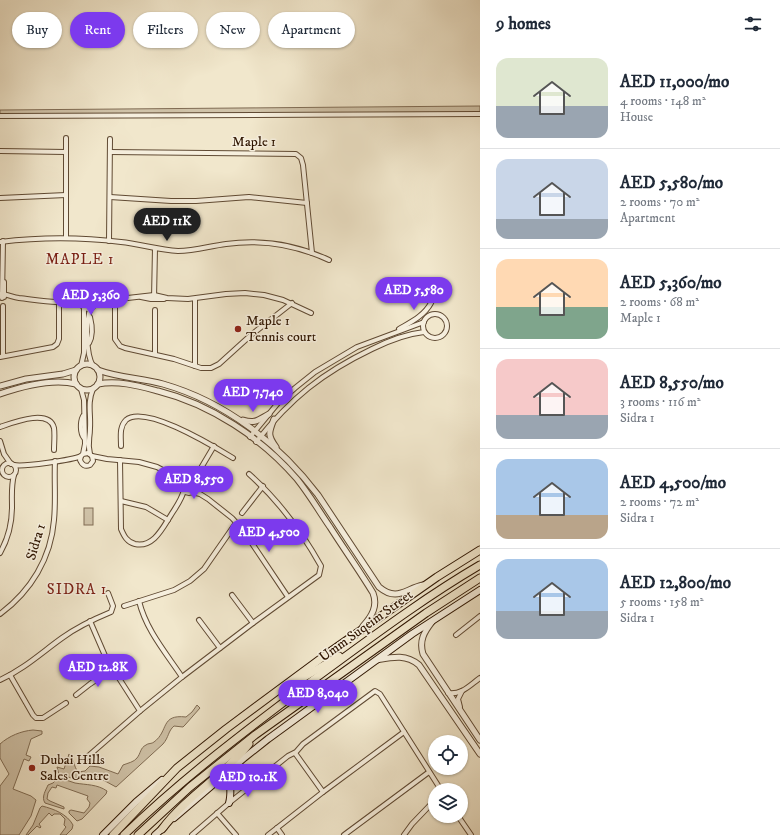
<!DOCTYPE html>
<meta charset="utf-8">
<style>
body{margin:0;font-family:"IM FELL DW Pica",serif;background:#f6f6f7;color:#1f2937;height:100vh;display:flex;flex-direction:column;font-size:15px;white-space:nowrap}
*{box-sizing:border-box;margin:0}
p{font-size:13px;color:#747a83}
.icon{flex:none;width:22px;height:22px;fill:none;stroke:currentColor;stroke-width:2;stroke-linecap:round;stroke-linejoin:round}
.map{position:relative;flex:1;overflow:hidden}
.sheet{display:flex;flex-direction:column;background:#fff;width:300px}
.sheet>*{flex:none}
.hud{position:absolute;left:12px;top:12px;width:380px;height:36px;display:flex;gap:8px}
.controls{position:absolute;left:428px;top:735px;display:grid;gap:8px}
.controls a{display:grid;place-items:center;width:40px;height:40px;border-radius:50%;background:#fff;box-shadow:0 1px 3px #0004;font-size:20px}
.price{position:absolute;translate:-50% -34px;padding:0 9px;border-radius:14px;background:#7c3aed;color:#fff;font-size:13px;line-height:26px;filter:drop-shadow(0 1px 2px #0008)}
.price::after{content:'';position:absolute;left:50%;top:24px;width:12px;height:9px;margin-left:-6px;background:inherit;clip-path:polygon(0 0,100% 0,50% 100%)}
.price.current{background:#222;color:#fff}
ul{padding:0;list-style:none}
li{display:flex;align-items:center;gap:12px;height:100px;padding:0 16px}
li+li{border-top:1px solid #e0e1e3}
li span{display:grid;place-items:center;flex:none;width:112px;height:80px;border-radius:12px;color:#555}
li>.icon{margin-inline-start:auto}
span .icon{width:48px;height:48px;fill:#fffc;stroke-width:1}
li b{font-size:17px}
h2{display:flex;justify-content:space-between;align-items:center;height:48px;padding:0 16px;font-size:17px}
.pill{padding:0 14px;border-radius:18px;background:#fff;box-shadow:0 1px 3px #0004;font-size:14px;line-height:36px}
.pill.current{background:#7c3aed;color:#fff}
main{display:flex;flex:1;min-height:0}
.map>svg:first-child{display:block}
</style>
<main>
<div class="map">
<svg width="480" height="835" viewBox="0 0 480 835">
<rect width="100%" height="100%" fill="#f1e7cc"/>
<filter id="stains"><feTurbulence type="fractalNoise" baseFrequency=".005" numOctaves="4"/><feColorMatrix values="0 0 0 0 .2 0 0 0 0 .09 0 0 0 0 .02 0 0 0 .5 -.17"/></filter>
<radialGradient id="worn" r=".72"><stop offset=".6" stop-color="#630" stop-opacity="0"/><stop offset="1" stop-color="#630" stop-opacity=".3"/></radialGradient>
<g fill="#d0c3a9" stroke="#806c54">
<polygon points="480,106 480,115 0,118 0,110"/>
<rect x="84" y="508" width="9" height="17"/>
<path d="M197 705 200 708 185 725 183 727 174 726C168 731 169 737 163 744L116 787 96 776 72 778 59 775 57 767 64 769 69 754C75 761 73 765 78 772L85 771 90 766 99 767 118 774 123 765C128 763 134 762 137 758 141 753 140 748 146 745 148 743 152 744 154 742 169 731 160 714 186 717L192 712Z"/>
<path d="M33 730 42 731V734L31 739 26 755 31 757 29 761 24 759 13 789 31 796 36 800 31 816 19 835H0V786L9 774 0 758V744C9 736 21 731 33 730Z"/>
<path d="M63 779C67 780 71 782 75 783 86 785 97 784 107 791L106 794 82 819 77 821 69 813V811L71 810 84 813 89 807 90 803 87 799 88 796 57 785 56 788 52 787 48 793 47 799 50 801 64 807V809L45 803C41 797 46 790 48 785L53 783 56 780Z"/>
<path d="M42 806C54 809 67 814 73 825L72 829 66 835H60L66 827 64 825 65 819 60 814H54L52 816 49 813 39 824 41 827 40 828 37 826 28 835H26L33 825 40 808Z"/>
</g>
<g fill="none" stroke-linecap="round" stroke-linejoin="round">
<g stroke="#604a33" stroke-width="6">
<g id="minor">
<polyline points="0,116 480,114"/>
<polyline points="0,151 66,152"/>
<polyline points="110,152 296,154 301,158 303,165 312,253"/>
<polyline points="110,197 171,201 196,201 249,197 307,203"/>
<polyline points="0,198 66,195"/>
<polyline points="66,238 66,138"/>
<polyline points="109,241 110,139"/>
<path d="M0 242C40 237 81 237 121 242 140 244 159 250 178 251 195 251 210 246 226 244 261 239 297 245 329 260"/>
<polyline points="4,282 4,297"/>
<path d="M0 294C7 294 12 297 19 298 38 300 63 306 82 298"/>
<circle cx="88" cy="302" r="7"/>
<polyline points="141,297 151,299 164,299"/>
<polyline points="2,298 3,241"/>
<polyline points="94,298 110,300 154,295 167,298 188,299 226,294 245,293 264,295 283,300 311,313"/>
<polyline points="115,299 115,339 120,346 125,348 174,359 201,368 211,368 219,364 251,335 292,303"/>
<polyline points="154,299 155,248"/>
<path d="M91 308C85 320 86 354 93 366"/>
<polyline points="155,310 155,354"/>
<circle cx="435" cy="326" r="12"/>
<path d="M399 329C411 322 424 316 431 303 433 299 435 294 438 289"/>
<path d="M89 343C93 336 92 325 90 317"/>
<polyline points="3,356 3,306"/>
<polyline points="0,357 53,347 57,344 59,339 59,301"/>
<polyline points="81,366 84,353 84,307"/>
<polyline points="195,366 195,299"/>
<path d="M81 389 84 400 85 444 83 454 81 456 80 460C82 465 85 467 90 465L93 461 92 456 88 453 83 454"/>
<path d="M83 416C80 422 80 433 84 438"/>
<path d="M0 427C12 423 49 408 54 428 55 435 54 443 54 450"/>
<polyline points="250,437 278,403 295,388 315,372 357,347 424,322"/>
<polyline points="0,441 4,454 11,464"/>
<path d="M256 442C291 398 322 373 372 349 388 341 406 334 424 332"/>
<path d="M121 446C121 437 119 427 126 420 145 404 215 447 233 458"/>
<path d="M90 454C87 442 90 439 90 428 91 414 87 403 93 389"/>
<polyline points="92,456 107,459 139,462 157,467 176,477 186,480"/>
<path d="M120 460 121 529C124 536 127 542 135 544 154 548 163 527 171 515 176 507 182 499 184 490"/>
<circle cx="9" cy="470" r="7"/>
<path d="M14 465C23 467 73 460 81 456"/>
<circle cx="189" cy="486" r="7"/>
<polyline points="190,480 198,473 214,446"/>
<polyline points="192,492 200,494 208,499 232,518 243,530 288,597"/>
<polyline points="121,501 146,507 168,520"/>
<polyline points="242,513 263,486"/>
<path d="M0 553C8 539 12 524 12 507 12 496 11 486 14 475"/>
<polyline points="232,595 253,623"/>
<path d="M139 601C146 630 166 653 182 677"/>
<polyline points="124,606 174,590 190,581 204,569 236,523"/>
<path d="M0 614C31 591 51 558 54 520 56 500 54 480 55 461"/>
<polyline points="199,620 220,648"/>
<polyline points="90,621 106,658 140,711"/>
<polyline points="456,635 480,616"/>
<polyline points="10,675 33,715 36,718 43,718 66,703"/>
<path d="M0 680C24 669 41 653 62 638 77 627 94 619 111 612L113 606 108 593"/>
<path d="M448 693C462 695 470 685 480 678"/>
<polyline points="76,695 90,684 112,669"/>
<polyline points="460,707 458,699 462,691"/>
<polyline points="295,753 323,792"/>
<path d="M86 758 140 711 182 677 253 623 319 575 321 566C302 532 278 500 249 474"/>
<polyline points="217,813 236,835"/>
<polyline points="458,816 471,835"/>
<polyline points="277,828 282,835"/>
<polyline points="192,835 229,803 288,756 296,752 303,744 375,691 380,694 441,790"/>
<polyline points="268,835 323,792 404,732"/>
<polyline points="344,835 429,772"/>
<polyline points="404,835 412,824 435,800"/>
</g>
</g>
<g stroke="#604a33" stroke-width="7">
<g id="tertiary">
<circle cx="87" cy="377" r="13"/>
<path d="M98 370C119 378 142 378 163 384 226 402 279 444 318 495L379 587C397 602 405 589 423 585"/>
<path d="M98 384C118 380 139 386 158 391 210 404 262 438 297 479 309 494 319 511 330 527 344 549 359 570 373 593 378 606 372 616 363 626"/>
<polyline points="0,386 26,379 63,374 76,370"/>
<path d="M0 394C23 386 52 378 76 384"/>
<path d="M274 419C269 432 267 435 276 447"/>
<path d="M243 420C255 424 258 420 269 414"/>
<path d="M432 622C424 632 419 641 423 654L480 740"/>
<path d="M377 660C393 657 406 654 419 665L480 754"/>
</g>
</g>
<g stroke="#2f1500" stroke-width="8">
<g id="secondary">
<path d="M229 803C233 789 226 781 236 768"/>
<polyline points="174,818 244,758 268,739 412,634 480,590"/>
<polyline points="103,835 136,802 162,780"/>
<polyline points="155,835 164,827"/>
</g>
</g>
<g stroke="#2f1500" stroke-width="9">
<g id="primary">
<polyline points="283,690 339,656"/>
<path d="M162 829C187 796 224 775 249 744"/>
<polyline points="113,835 177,768 226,729 327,654 437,577 480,550"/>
<path d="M124 835C183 778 248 729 313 680 368 640 422 599 480 565"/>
<polyline points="138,835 190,787 255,735 426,613 480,578"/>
</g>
</g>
<use href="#minor" stroke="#f6efde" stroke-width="4"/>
<use href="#tertiary" stroke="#f6efde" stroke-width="5"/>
<use href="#secondary" stroke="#f6efde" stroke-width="6"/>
<use href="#primary" stroke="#f1e7cc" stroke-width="7"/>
</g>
<g fill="#8f2418" stroke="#f6efde" stroke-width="1.5">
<circle cx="238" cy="329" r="4"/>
<circle cx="32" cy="768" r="4"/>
</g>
<g text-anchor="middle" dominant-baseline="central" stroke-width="3" stroke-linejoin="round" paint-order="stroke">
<g font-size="14" fill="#2f1500" stroke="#f6efde">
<text x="254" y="142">Maple 1</text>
<text transform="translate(36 542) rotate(-73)">Sidra 1</text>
<text transform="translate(366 626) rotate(-36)">Umm Suqeim Street</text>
</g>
<g font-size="14" fill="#2f1500" stroke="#f6efde" text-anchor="start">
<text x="246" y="321">Maple 1<tspan x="246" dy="16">Tennis court</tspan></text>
<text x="40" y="760">Dubai Hills<tspan x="40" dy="16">Sales Centre</tspan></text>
</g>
<g font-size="15" letter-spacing="1" fill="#7a1f14" stroke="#f6efde">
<text x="80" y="259">MAPLE 1</text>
<text x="77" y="589">SIDRA 1</text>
</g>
</g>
<rect width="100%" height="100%" filter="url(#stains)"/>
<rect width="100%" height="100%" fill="url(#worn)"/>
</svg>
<div class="controls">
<a><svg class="icon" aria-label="locate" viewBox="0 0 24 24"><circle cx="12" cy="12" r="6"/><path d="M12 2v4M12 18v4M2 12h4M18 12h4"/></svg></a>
<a><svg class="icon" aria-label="layers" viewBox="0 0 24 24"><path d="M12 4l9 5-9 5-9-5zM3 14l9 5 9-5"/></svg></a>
</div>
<b class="price current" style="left:167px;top:242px">AED 11K</b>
<b class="price" style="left:414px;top:311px">AED 5,580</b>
<b class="price" style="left:91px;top:316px">AED 5,360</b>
<b class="price" style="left:253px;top:413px">AED 7,740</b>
<b class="price" style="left:194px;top:500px">AED 8,550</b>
<b class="price" style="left:269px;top:553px">AED 4,500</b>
<b class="price" style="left:98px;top:688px">AED 12.8K</b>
<b class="price" style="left:318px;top:714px">AED 8,040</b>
<b class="price" style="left:248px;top:798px">AED 10.1K</b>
<div class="hud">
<a class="pill">Buy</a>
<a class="pill current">Rent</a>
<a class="pill">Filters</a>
<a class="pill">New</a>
<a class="pill">Apartment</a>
</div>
</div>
<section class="sheet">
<h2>9 homes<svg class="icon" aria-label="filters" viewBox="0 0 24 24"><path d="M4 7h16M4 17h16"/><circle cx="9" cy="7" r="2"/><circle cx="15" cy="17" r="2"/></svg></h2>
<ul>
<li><span style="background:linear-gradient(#dfe7d0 60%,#9aa5b1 0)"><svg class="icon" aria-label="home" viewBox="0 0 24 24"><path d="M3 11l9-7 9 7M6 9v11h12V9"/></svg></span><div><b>AED 11,000/mo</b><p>4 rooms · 148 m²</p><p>House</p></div></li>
<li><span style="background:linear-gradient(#c9d6e8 75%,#9aa5b1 0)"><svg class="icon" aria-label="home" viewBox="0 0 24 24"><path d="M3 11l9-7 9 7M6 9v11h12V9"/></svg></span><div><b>AED 5,580/mo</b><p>2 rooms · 70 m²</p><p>Apartment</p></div></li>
<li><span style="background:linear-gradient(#ffd9b3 60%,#7fa58c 0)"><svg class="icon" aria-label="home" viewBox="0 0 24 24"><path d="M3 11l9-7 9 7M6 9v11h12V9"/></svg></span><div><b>AED 5,360/mo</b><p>2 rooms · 68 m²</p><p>Maple 1</p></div></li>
<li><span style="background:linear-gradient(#f6c9c9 70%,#9aa5b1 0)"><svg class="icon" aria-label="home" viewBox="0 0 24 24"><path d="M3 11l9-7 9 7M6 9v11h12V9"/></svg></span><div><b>AED 8,550/mo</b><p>3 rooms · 116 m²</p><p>Sidra 1</p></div></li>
<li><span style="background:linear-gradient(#a9c7e8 70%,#b9a48a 0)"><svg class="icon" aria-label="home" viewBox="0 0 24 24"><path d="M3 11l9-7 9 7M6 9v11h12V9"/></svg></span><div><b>AED 4,500/mo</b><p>2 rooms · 72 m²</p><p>Sidra 1</p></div></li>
<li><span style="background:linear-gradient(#a9c7e8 65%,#9aa5b1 0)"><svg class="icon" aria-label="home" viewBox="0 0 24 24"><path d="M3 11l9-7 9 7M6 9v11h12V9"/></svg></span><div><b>AED 12,800/mo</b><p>5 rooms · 158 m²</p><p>Sidra 1</p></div></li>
</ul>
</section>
</main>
